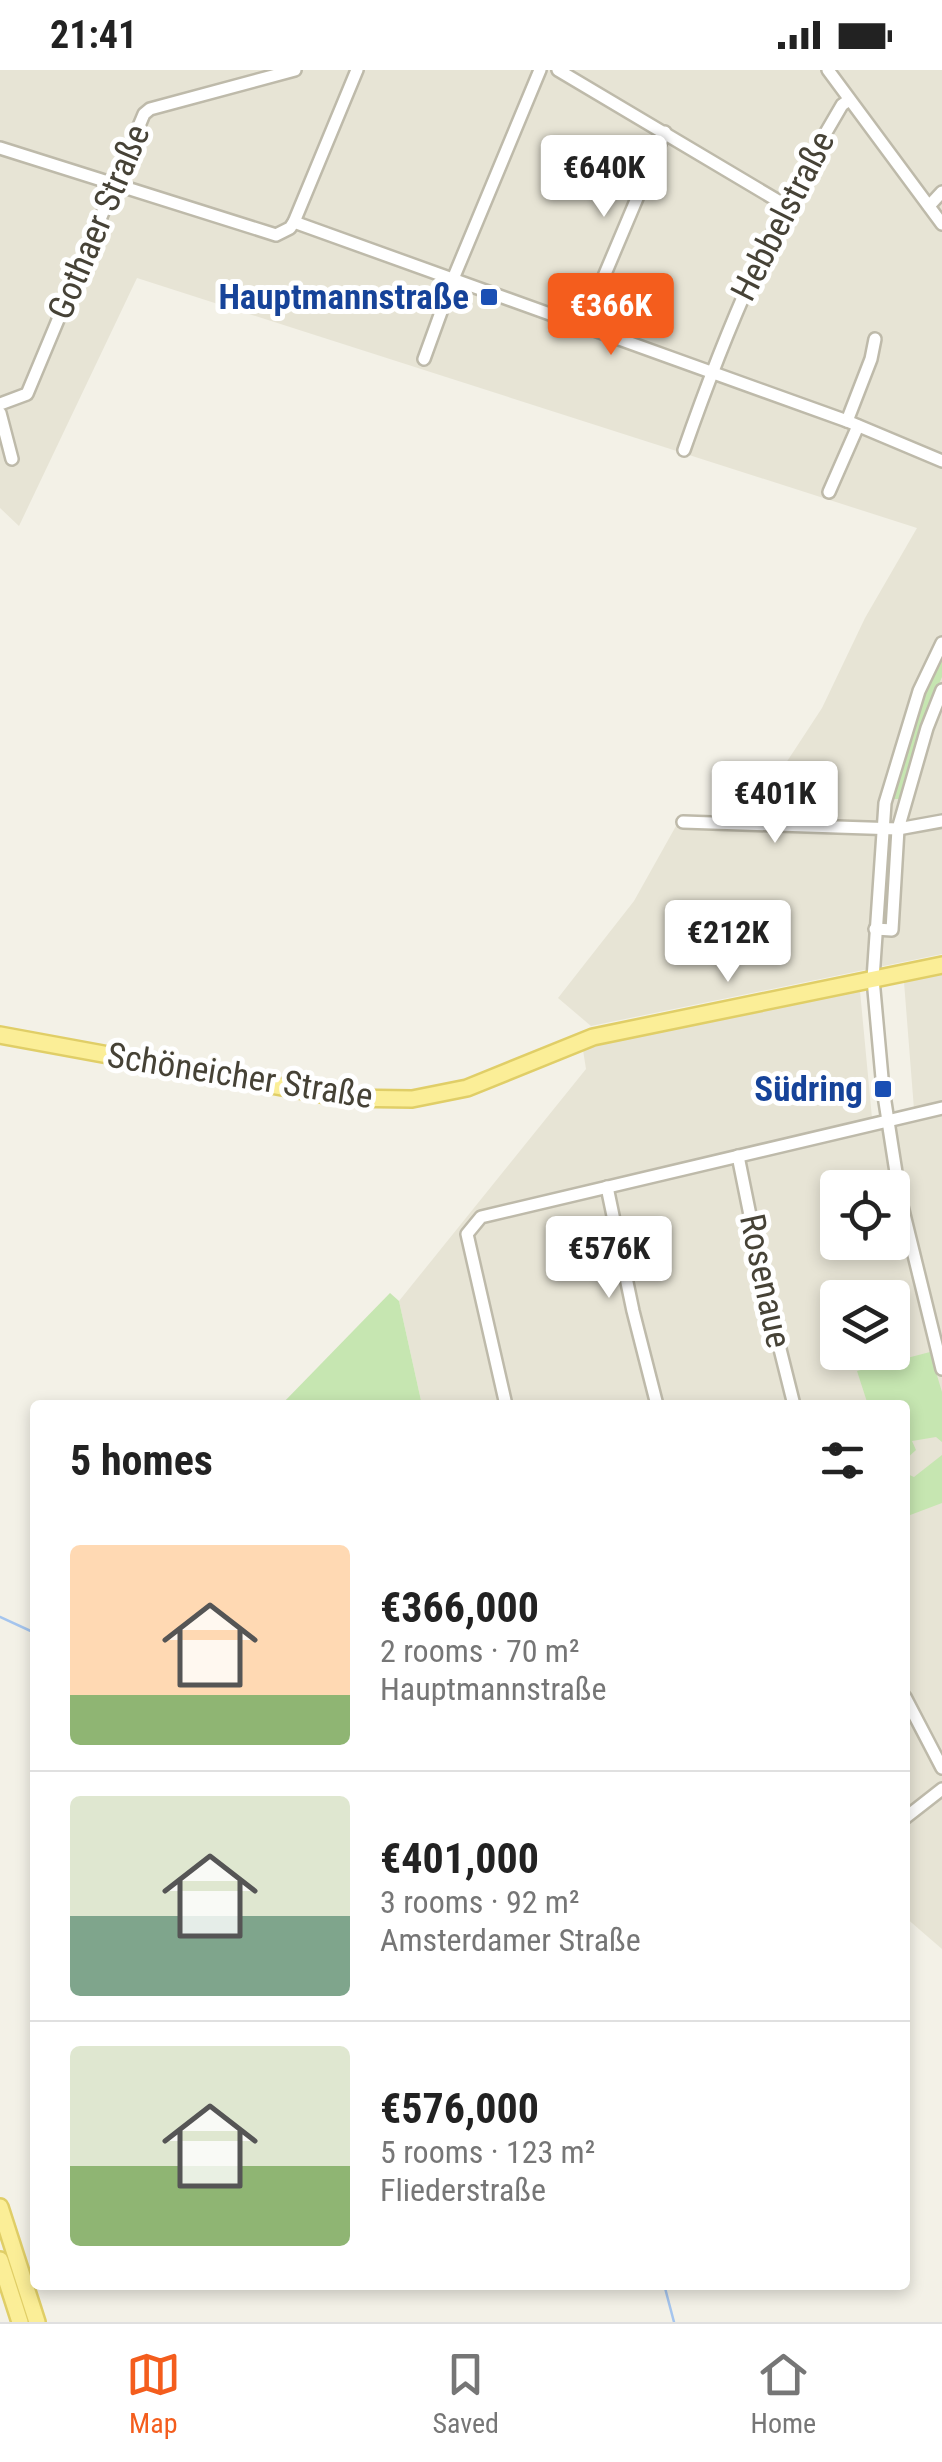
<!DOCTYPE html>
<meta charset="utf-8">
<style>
body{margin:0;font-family:"Roboto Condensed",sans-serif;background:#f2f2f2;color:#222;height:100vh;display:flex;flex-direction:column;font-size:38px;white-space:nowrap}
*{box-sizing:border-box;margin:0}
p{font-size:32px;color:#767676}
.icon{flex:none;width:55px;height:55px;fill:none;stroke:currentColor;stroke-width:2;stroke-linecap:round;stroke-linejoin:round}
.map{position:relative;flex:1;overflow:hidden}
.sheet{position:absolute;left:30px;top:1330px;width:880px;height:890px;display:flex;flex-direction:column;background:#fff;border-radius:10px;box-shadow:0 5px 15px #0003}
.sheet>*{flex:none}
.fabs{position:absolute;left:820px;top:1100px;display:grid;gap:20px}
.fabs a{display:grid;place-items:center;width:90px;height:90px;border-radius:10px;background:#fff;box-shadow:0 5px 15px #0003;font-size:50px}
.price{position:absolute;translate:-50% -85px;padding:0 22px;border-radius:10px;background:#fff;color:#222;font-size:32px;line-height:65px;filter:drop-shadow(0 2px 5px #0008)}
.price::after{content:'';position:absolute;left:50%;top:60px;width:30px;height:22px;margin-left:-15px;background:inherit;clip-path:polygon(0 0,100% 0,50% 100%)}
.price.on{background:#f45d1d;color:#fff}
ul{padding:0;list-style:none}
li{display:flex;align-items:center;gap:30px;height:250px;padding:0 40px}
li+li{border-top:2px solid #e0e0e0}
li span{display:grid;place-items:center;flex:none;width:280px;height:200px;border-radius:10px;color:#555}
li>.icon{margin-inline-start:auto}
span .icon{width:120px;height:120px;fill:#fffc;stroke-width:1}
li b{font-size:42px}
h2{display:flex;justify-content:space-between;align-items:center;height:120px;padding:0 40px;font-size:42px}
.status{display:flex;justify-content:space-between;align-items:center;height:70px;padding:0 50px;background:#fff;direction:ltr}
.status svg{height:28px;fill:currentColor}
.menu{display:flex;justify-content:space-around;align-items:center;height:140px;border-top:2px solid #e0e0e0;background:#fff;font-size:28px;color:#767676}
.menu a{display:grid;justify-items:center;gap:5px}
.menu .on{color:#f45d1d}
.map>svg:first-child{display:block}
</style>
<div class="status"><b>21:41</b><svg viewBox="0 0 49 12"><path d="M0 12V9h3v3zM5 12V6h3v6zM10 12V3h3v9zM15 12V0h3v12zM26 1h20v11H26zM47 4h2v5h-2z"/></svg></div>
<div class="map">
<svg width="942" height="2252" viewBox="0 0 942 2252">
<rect width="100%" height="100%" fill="#f3f1e7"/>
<g fill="#e7e4d5" fill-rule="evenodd">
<polygon points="0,0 942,0 942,884 591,956 558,928 634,831 681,747 750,748 822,638 865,548 917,458 137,208 19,456 0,438"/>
<path d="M942 904V1879L905 1847V1335H422L399 1231 586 999 583 980 597 975 860 921 872 1048 880 1059 915 1052 904 912ZM838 1118H892V1172H838ZM838 1228H892V1282H838Z"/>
</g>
<g fill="#c6e6b1">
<polygon points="942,581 942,607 919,659 902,729 891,729 912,645"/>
<polygon points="390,1223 399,1231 422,1335 281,1335"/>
<polygon points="930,1282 942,1322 942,1372 936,1367 912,1371 916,1380 905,1390 905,1335 868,1335 857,1301"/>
<polygon points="942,1385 942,1433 905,1447 905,1403 914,1407"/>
</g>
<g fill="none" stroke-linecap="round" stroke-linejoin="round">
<g stroke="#a5c5ee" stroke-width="2.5">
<polyline points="0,1547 35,1563"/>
<polyline points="665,2218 674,2252"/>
</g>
<g stroke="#bebaaa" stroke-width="16">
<g id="minor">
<polyline points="558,0 785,135"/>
<polyline points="828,0 942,154"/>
<polyline points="0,78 276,165 290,158 294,152 357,0"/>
<polyline points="929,136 942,122"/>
<polyline points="294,152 847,351 942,391"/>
<polyline points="583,256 665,62"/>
<polyline points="424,289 453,209 540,0"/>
<polyline points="0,334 27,324 144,44 150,39 295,0"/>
<polyline points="0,343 12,389"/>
<polyline points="847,351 871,289 875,269"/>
<path d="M684 380C728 254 773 150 842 35L849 30"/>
<polyline points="829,422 858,356"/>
<polyline points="942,573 919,621 885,733 873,909 883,1019 900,1128 942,1299"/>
<polyline points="683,752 898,759 942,751"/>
<polyline points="875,859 892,860 898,759 927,658 942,620"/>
<polyline points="738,1086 765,1219 794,1335"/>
<polyline points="607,1117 633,1241 657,1335"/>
<polyline points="506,1335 467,1164 481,1147 942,1038"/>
<polyline points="905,1627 942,1698"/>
<polyline points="905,1748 942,1719"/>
</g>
</g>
<g stroke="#e0ce67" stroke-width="20">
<g id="major">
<polyline points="0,965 342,1028 412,1029 467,1018 593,967 942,895"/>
<polyline points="0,2137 37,2252"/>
<polyline points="0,2190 20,2252"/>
</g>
</g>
<use href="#minor" stroke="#fff" stroke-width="11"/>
<use href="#major" stroke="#fbee97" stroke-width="15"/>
</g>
<g fill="#1a4fb4" stroke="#fff" stroke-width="4">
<rect x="479" y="217" width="20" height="20" rx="5"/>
<rect x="873" y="1009" width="20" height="20" rx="5"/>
</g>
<g text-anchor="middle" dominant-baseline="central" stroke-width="10" stroke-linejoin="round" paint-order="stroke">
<g font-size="35" fill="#464236" stroke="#fff">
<text transform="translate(783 146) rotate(-63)">Hebbelstraße</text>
<text transform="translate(99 152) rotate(-67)">Gothaer Straße</text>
<text transform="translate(240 1006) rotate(9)">Schöneicher Straße</text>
<text transform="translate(765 1211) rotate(78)">Rosenaue</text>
</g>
<g font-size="35" font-weight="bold" fill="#164399" stroke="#fff" text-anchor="end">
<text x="469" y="227">Hauptmannstraße</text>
<text x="863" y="1019">Südring</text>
</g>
</g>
</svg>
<div class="fabs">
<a><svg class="icon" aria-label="locate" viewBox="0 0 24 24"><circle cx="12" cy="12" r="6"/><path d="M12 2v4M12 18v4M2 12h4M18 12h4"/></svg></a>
<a><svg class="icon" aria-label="layers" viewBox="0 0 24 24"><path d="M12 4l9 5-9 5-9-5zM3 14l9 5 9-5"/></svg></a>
</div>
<b class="price" style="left:604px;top:150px">€640K</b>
<b class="price on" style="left:611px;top:288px">€366K</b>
<b class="price" style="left:775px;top:776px">€401K</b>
<b class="price" style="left:728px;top:915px">€212K</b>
<b class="price" style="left:609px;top:1231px">€576K</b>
<section class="sheet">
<h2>5 homes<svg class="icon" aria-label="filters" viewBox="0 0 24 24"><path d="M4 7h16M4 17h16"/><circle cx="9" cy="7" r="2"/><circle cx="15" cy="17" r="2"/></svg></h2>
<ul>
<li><span style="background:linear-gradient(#ffd9b3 75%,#8fb573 0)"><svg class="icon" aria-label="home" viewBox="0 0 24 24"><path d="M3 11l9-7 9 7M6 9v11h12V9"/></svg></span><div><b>€366,000</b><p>2 rooms · 70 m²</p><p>Hauptmannstraße</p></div></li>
<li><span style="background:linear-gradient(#dfe7d0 60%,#7fa58c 0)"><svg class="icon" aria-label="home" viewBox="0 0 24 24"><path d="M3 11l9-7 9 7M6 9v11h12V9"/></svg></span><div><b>€401,000</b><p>3 rooms · 92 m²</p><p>Amsterdamer Straße</p></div></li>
<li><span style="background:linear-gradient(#dfe7d0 60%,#8fb573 0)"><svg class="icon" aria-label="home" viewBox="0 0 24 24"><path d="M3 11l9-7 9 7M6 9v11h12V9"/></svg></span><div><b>€576,000</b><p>5 rooms · 123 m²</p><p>Fliederstraße</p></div></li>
</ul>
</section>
</div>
<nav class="menu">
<a class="on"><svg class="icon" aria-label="map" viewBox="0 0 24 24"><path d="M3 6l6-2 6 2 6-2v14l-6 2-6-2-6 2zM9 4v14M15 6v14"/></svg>Map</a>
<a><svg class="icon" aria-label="saved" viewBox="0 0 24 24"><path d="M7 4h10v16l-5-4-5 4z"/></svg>Saved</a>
<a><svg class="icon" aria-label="home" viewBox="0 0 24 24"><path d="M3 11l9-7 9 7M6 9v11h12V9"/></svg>Home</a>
</nav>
